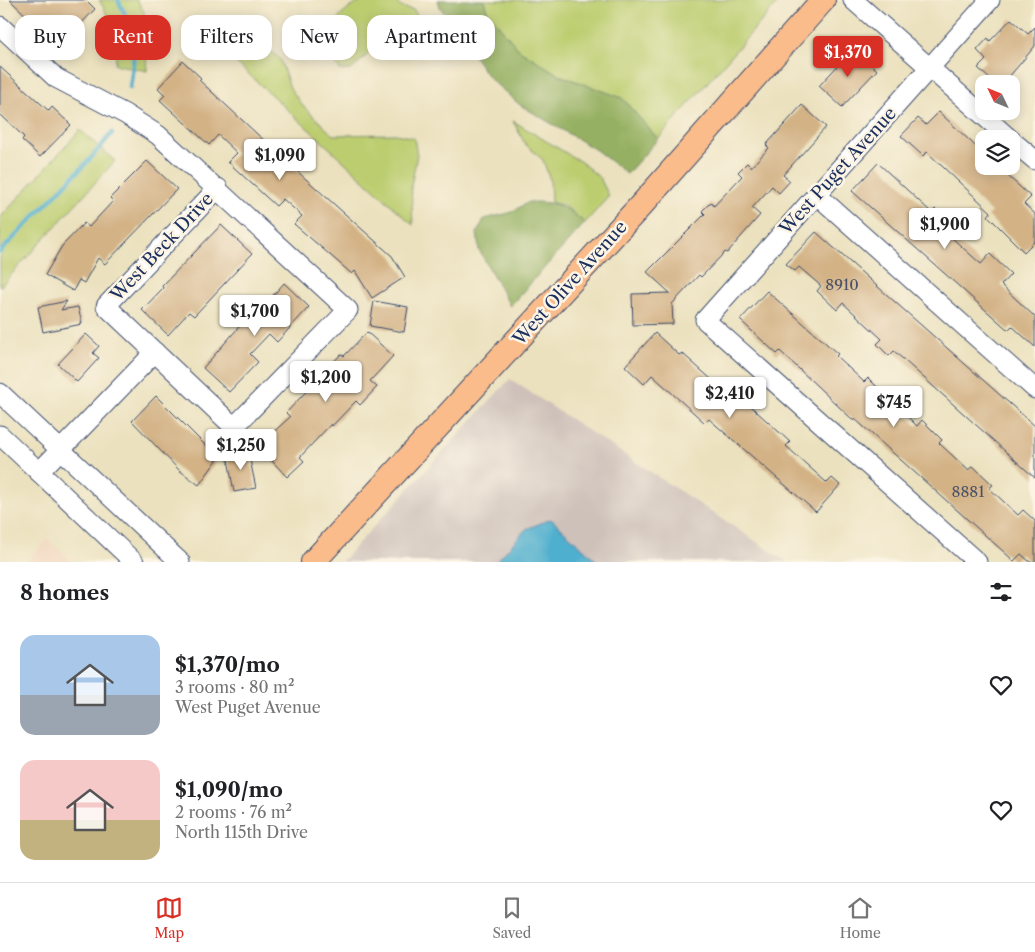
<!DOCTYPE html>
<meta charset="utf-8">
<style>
body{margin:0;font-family:"Libre Caslon Text",serif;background:#f6f6f6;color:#202124;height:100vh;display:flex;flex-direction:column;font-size:19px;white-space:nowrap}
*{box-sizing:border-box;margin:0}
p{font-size:16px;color:#757577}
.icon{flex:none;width:28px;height:28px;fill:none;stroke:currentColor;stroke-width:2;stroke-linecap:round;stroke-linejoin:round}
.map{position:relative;height:562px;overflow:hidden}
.sheet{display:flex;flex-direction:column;background:#fff;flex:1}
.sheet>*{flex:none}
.top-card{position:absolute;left:15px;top:15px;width:500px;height:45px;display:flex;gap:10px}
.needle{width:32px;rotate:313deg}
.fabs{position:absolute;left:975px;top:75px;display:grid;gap:10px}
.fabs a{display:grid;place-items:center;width:45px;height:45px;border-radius:10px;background:#fff;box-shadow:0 2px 12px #0003;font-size:25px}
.price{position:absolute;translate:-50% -42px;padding:0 11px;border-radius:5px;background:#fff;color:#222;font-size:16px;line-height:32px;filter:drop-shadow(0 1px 2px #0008)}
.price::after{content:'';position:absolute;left:50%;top:30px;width:15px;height:11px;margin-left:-8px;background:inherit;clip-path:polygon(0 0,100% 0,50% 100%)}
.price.current{background:#d93025;color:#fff}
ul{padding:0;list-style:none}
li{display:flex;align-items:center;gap:15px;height:125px;padding:0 20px}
li span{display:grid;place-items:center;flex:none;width:140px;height:100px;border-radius:15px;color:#555}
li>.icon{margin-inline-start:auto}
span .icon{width:60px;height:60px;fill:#fffc;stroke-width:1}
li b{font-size:21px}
h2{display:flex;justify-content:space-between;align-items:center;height:60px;padding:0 20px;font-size:21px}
.tag{padding:0 18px;border-radius:15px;background:#fff;box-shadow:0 2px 12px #0003;font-size:18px;line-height:45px}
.tag.current{background:#d93025;color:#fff}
.dock{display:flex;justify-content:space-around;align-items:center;height:70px;border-top:1px solid #e0e0e0;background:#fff;font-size:14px;color:#757577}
.dock a{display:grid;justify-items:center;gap:2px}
.dock .current{color:#d93025}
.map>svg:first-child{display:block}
</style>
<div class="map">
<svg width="1035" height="562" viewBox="0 0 1035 562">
<rect width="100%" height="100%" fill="#fcf5e5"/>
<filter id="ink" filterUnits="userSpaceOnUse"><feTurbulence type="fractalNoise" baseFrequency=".02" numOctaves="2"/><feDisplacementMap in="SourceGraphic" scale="10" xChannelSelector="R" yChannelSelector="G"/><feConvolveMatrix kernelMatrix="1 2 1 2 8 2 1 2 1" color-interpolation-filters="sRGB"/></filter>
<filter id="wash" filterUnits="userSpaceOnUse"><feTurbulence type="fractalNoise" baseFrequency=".0096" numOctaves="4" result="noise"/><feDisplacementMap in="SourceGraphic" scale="20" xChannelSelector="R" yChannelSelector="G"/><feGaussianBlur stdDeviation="1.12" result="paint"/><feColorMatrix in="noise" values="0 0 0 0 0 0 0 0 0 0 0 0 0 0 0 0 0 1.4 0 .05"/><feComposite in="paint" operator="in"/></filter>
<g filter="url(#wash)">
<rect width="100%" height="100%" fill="#ebe1be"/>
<polygon fill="#f1d5bd" points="47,539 72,562 26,562"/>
<polygon fill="#cec1ba" points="510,379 787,562 341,562"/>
<g fill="#bccd6f" stroke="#6c7e66">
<path d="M99 0H137L144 12 147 71 115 64C119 42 111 19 99 0Z"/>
<path d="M366 0H394L401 7 414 10 437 48 411 47 391 39 380 43 351 70H340C318 41 334 11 366 0Z"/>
<polygon points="484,0 780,0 658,139 622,98 559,75 518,49 487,11"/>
<polygon points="243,33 264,45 280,59 290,88 302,105 333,135 396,134 414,138 417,155 411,186 413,225 205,34"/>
<polygon points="513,121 581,162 600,178 609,196 585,223 565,206 551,202 550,180 543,160 525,144"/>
<polygon points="80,130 115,161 0,287 0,218"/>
</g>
<g fill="#95b062" stroke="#587060">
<polygon points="438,0 484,0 487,11 518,49 559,75 622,98 658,139 627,174 596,150 520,105 489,78 440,7"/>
<path d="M529 202C558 202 564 205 585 223L510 306 479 250 477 233 484 219 509 213Z"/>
</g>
<polygon fill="#50afce" stroke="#366f96" points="551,519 598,562 496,562 526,529"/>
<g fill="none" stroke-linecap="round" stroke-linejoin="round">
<g stroke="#50afce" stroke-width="4.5">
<path d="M118 0C136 33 136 51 130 87"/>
<polyline points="0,252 91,158 112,133"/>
</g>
</g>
<g id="blocks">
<g fill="#d3b286">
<polygon points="10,0 86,0 95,9 59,47"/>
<polygon points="1011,19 1028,34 1035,27 1035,46 1003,84 995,84 978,68 986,60 977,50 988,38 990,41"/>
<polygon points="854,48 877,70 842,107 819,86"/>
<polygon points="183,61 201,78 199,80 270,146 272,144 291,161 288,163 392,256 405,277 372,298 355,271 352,274 294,224 302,216 283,199 276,206 228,162 237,153 218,135 209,145 160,100 165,95 158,88"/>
<polygon points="0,67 49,111 52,107 71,125 40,157 22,140 24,137 0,114"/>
<polygon points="802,105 826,127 783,175 790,181 779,193 772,186 752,208 760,215 727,253 725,252 701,277 699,275 672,304 673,324 633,325 632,294 670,293 647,272 705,214 702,211 711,202 714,206 742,176 738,172 747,163 751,167 769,148 766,145"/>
<polygon points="939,112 984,154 984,166 997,166 1031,197 1024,204 1035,214 1035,241 1024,252 988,216 991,212 927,152 923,156 901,136 918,118 926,125"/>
<polygon points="147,161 177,189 105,264 98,258 84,283 79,280 73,291 45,275 62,246 84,223 89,227 113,201 110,198"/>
<polygon points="878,163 932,213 935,209 957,230 951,237 981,264 990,254 1011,274 1001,285 1035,317 1035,347 1012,326 1008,330 852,191"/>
<polygon points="221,225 252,254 194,316 189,312 168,335 142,310 163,288 162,286"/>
<polygon points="816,232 1035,426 1035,478 894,351 889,356 877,344 882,339 843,303 837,310 817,291 821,286 799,267 795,271 786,264"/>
<polygon points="284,283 309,307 277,342 269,334 250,354 258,362 229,392 203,368 259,304 263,307"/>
<polygon points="767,291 838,354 836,356 864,382 868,378 917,426 922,420 942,440 939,443 968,470 973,466 993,485 989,488 1018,515 1023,510 1035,521 1035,562 1030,562 1021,554 1014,561 855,419 854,421 780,351 777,354 740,320"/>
<polygon points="67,301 61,310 78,307 82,324 43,332 38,307"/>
<polygon points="374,301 408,307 404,332 370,326"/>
<polygon points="367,332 393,356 370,381 377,387 360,405 356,401 332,426 331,424 300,457 304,461 287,477 258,446 290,417 286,413 341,354 344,356"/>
<polygon points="655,333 679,355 682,353 741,406 745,401 790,442 786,446 827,483 832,478 840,485 816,512 709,419 705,423 652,375 644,384 625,366"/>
<polygon points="86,334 99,346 93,353 99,358 77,382 58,364"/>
<polygon points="156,396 204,444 220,456 199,485 179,470 132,421"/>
<polygon points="248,450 256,488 234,492 227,454"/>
</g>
</g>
</g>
<g filter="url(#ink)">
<use href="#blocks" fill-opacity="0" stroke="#3a4a6c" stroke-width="1"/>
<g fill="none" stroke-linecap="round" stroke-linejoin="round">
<g stroke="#3a4a6c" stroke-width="21">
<g id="minor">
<polyline points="853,0 1010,139"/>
<polyline points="0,26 56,78 125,114 158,135 348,310 234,427 106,306 218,188"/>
<polyline points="1011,140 1035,160"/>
<polyline points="817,195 1035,389"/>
<polyline points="0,393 180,562"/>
<polyline points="0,435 134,562"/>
<polyline points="39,472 155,352"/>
<polyline points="977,562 705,320 990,0"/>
</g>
</g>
<g stroke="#3a4a6c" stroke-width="26">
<polyline id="major" points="313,562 644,202 823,0"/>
</g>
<use href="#minor" stroke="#fff" stroke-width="19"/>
<use href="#major" stroke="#fabc8b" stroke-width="24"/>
</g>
</g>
<g text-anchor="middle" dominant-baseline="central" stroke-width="5" stroke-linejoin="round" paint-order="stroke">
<g font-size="15" fill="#495068">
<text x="842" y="284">8910</text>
<text x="968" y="491">8881</text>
</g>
<g font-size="18" fill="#1b2f5e" stroke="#fcf5e5">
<text transform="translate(838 171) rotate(-48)">West Puget Avenue</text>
<text transform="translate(162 247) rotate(-47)">West Beck Drive</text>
<text transform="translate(570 283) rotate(-48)">West Olive Avenue</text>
</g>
</g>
</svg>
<div class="fabs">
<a><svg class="needle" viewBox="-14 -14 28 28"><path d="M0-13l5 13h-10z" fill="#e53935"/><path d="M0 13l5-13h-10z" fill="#757577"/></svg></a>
<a><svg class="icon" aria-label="layers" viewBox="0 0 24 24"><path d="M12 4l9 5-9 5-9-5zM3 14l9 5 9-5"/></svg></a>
</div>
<b class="price current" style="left:848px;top:78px">$1,370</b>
<b class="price" style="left:280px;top:181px">$1,090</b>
<b class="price" style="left:945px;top:250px">$1,900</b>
<b class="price" style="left:255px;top:337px">$1,700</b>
<b class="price" style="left:326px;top:403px">$1,200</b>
<b class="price" style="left:730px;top:419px">$2,410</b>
<b class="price" style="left:894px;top:428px">$745</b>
<b class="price" style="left:241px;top:471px">$1,250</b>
<div class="top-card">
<a class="tag">Buy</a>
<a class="tag current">Rent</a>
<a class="tag">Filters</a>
<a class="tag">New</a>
<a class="tag">Apartment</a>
</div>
</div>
<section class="sheet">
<h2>8 homes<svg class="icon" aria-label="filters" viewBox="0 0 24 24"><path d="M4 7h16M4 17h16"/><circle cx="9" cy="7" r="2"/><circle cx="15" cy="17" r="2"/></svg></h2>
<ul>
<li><span style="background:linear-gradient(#a9c7e8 60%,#9aa5b1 0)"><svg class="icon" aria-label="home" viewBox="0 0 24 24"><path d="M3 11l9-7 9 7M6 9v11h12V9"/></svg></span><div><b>$1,370/mo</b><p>3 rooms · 80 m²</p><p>West Puget Avenue</p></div><svg class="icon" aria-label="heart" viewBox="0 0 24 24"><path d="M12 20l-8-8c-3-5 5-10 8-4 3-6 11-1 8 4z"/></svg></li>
<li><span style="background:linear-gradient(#f6c9c9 60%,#c2b280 0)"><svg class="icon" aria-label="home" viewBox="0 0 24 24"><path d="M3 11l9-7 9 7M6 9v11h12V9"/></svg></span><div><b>$1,090/mo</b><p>2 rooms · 76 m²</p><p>North 115th Drive</p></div><svg class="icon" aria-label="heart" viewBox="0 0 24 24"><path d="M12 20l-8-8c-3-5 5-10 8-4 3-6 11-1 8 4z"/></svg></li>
</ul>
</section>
<nav class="dock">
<a class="current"><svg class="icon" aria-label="map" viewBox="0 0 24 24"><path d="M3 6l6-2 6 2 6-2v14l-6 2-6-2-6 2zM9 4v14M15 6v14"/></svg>Map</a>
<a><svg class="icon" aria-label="saved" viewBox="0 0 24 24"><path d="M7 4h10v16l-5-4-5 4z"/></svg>Saved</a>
<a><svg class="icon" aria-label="home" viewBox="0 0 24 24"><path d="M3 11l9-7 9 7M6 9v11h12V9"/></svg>Home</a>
</nav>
